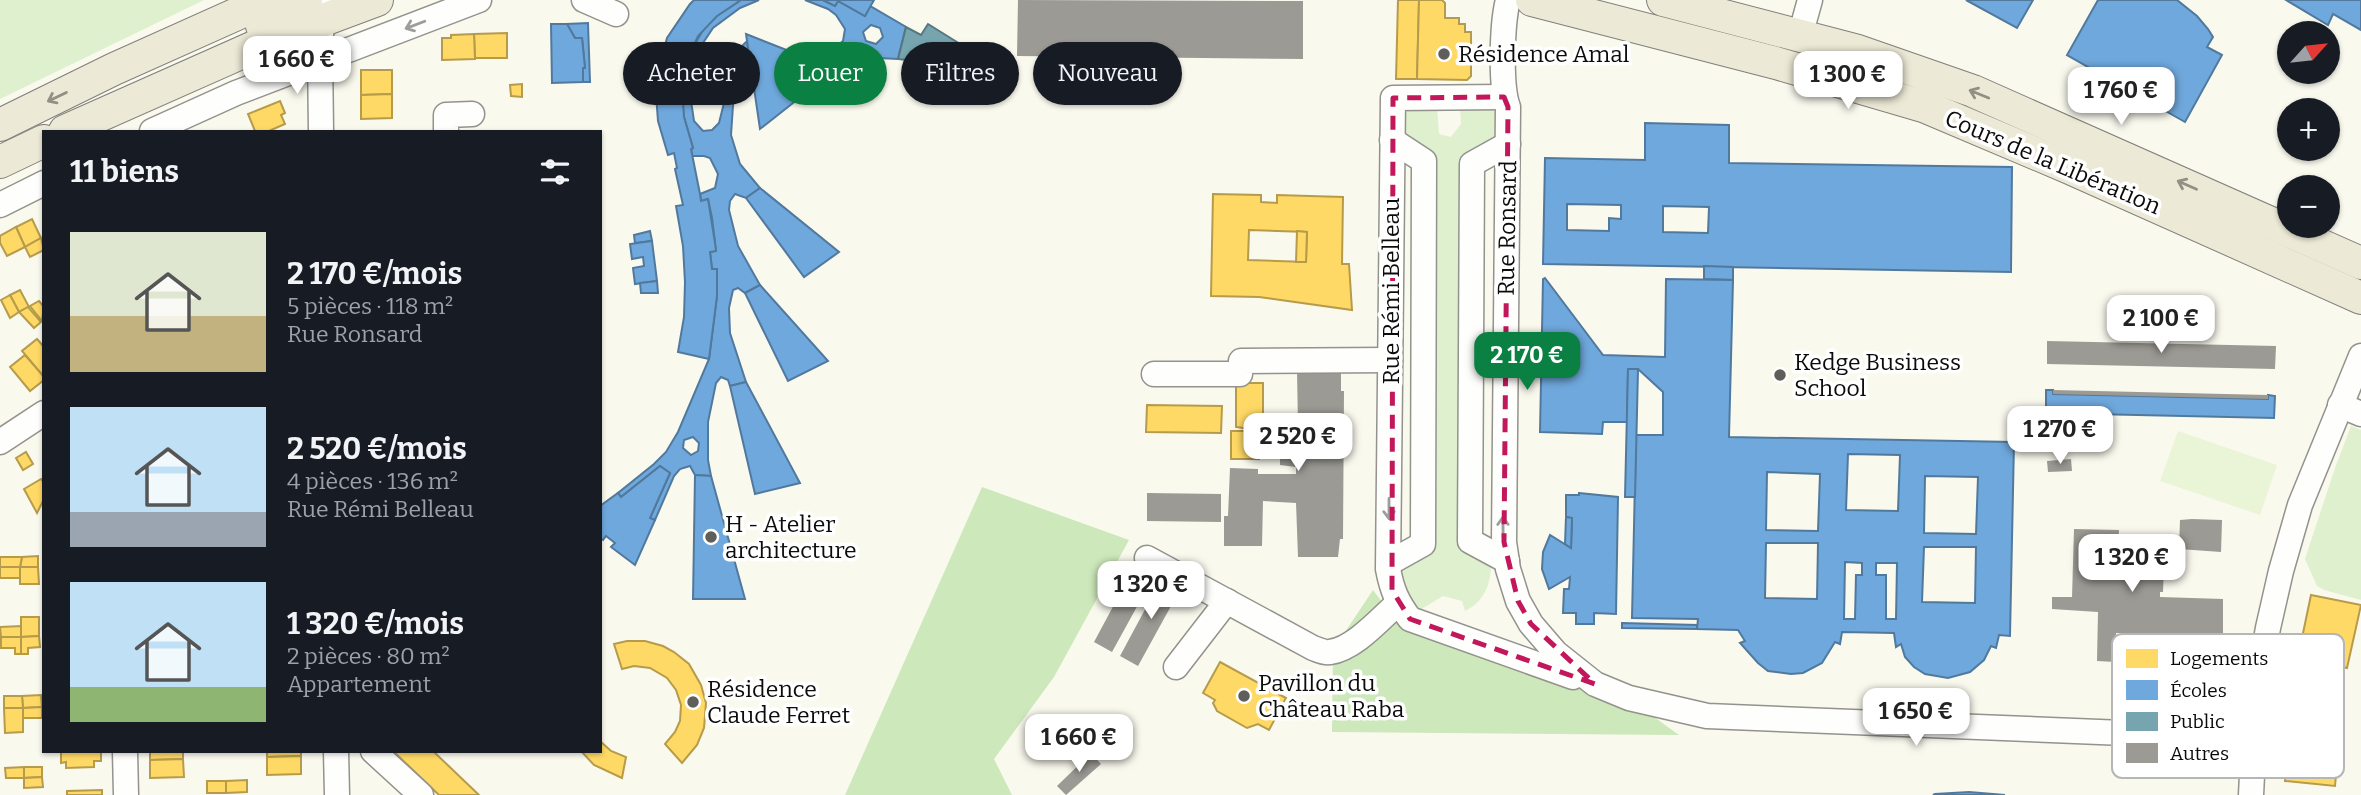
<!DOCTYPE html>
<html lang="fr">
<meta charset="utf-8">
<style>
body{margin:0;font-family:Bitter,serif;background:#242831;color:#f1f3f6;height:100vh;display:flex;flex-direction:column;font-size:26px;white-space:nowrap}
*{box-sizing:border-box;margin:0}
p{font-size:23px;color:#9ea1a6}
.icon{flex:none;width:38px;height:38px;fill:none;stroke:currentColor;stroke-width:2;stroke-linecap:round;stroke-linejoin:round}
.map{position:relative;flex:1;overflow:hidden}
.details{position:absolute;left:42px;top:130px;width:560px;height:623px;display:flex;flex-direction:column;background:#171b24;border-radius:0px;box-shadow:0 2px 5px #0004}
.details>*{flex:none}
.top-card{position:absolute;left:623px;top:42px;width:665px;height:63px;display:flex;gap:14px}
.needle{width:46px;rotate:63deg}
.buttons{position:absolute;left:2277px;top:21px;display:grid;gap:14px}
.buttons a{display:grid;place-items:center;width:63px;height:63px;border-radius:50%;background:#171b24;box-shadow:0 2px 5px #0004;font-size:35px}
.price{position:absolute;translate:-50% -60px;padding:0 16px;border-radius:14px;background:#fff;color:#222;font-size:23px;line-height:46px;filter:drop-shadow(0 2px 4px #0008)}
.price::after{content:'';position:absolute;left:50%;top:42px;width:21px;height:16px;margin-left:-10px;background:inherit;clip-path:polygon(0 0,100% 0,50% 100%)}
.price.active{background:#0b8043;color:#fff}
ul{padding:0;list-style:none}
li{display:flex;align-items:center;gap:21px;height:175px;padding:0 28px}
li span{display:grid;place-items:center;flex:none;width:196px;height:140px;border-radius:0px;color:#555}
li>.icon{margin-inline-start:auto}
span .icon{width:84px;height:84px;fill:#fffc;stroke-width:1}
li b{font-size:30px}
h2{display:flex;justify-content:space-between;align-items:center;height:84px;padding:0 28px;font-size:30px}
.chip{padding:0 24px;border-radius:32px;background:#171b24;box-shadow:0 2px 5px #0004;font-size:24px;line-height:63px}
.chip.active{background:#0b8043;color:#fff}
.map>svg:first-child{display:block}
</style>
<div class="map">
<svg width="2361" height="795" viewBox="0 0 2361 795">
<rect width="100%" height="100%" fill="#faf9ee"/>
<g fill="#def0ce">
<polygon points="0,0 204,0 0,99"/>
<path d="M1411 107H1437L1439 134 1451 137 1461 124 1460 107 1491 108 1496 113V140L1465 157 1464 549 1491 564C1491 584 1484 602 1465 611L1462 601 1443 596 1420 610 1403 590 1400 565 1429 549 1431 156 1406 139 1405 111Z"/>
<polygon points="2351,426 2361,430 2361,600 2324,590 2317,586 2305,559 2335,468"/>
</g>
<g fill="#cde8bb">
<polygon points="982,487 1129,540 1054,677 994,759 1012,795 845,795"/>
<polygon points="1373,590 1398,623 1643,709 1679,735 1332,732 1333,650"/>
</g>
<polygon fill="#eaf4d7" points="2178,431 2277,465 2260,515 2160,481"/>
<g fill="#ffd966" stroke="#b69b4b" stroke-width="2" fill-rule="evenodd">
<polygon points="1398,0 1419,0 1417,79 1396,79"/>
<polygon points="1419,0 1442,0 1445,3 1445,18 1459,18 1459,24 1465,24 1465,32 1471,32 1471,76 1467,80 1417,79"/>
<polygon points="507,33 507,58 475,58 474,34"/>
<polygon points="474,34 475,59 442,60 442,38 451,38 451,35"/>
<polygon points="361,70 392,70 392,94 361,95"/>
<polygon points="522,84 522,97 511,96 510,85"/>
<polygon points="392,94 392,118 361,119 361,95"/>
<polygon points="280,101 285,113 281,115 285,124 269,131 255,131 248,114"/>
<path d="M1213 194 1261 195V202L1277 203V195L1343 197 1342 264H1349L1352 310 1259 297 1211 296ZM1249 230 1307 232 1306 262 1248 260Z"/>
<polygon points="32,219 41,238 25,247 16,227"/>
<polygon points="16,227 25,247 7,256 0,243 0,236"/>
<polygon points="1297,231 1307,232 1306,262 1296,262"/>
<polygon points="41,238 44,250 30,257 25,247"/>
<polygon points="20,290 29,307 19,312 10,295"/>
<polygon points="10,295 19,312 10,318 1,300"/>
<polygon points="39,301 44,307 42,321 30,306"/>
<polygon points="28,307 41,322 34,328 19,312"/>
<polygon points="37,339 44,347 44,377 22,351"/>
<polygon points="25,355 44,377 44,380 30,391 10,367"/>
<polygon points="1236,383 1263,383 1263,427 1250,429 1236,427"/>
<polygon points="1147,405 1222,406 1221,433 1146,432"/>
<rect x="1231" y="431" width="28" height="28"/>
<polygon points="26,452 33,464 23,470 16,458"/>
<polygon points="41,479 44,483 44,499 37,513 24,489"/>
<polygon points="38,556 38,567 20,567 22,557"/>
<polygon points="0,557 22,557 20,567 0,567"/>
<rect x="0" y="567" width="20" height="11"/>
<polygon points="20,567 38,567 39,584 20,584"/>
<polygon points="2311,595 2361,605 2347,668 2298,657"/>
<polygon points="21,617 39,617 39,636 21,637"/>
<polygon points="21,626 21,637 1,637 0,627"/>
<polygon points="39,636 40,647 28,648 28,654 21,654 21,637"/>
<polygon points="1,637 21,637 21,654 15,654 15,648 1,648"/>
<polygon points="627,641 645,641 663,646 674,652 689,664 701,685 706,703 704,728 697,745 682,763 665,744 675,732 680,721 681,705 676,690 667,678 650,668 634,666 622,669 614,644"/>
<polygon points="1220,662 1286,698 1269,730 1258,724 1247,728 1217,711 1213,703 1215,700 1203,693"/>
<polygon points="41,695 42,707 23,708 22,696"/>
<polygon points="4,696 22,696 23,708 4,708"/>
<polygon points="42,707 42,718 23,718 23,708"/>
<polygon points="4,708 23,708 23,732 5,733"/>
<polygon points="2292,715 2341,720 2335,786 2285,781"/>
<polygon points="600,741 611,751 626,757 622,778 594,765 581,751 600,751"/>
<polygon points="61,751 101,751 101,761 94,761 94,767 66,768 66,762 61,763"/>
<polygon points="150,751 183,751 183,759 150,760"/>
<polygon points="267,751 301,751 301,756 267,757"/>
<polygon points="393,751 433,751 479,795 439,795"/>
<polygon points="301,756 301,774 267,775 267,757"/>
<polygon points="183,759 184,777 150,778 150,760"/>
<polygon points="24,767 42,767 42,777 24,778"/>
<polygon points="24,767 24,778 6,778 5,768"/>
<polygon points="42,777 43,787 24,788 24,778"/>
<polygon points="247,780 247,792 226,793 226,781"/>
<rect x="207" y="781" width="19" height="12"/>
<polygon points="102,790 102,795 67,795 67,791"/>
</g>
<g fill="#6fa8dc" stroke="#51799d" stroke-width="2" fill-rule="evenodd">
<path d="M741 0H759L740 8 713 28 695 55 689 87 694 121 703 131 712 130 719 123 737 51 747 41 749 54 741 58 735 76 731 135 740 164 760 188 746 198 735 194 730 201 729 210 738 246 760 285 745 293 738 288 733 290 729 308 730 333 746 382 730 386 728 380 721 377 716 383 708 422V460L711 476 695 475 690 466 680 469 674 476 655 520 650 518 670 473 660 466 621 497 618 493 654 464 666 452 678 432 709 359 717 296V269H712L710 252 716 251 712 218 708 199 701 201 700 194 715 188 718 174 710 158 704 156H692L691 149 693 148 684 117 682 98 686 67 690 52 705 27 717 16ZM693 437 699 443 698 451 691 455 683 448 684 440Z"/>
<polygon points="741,0 717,16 698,36 688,58 682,88 684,117 693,148 691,149 700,194 701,201 708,199 715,243 716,251 710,252 712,269 717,269 717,296 709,359 678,352 684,317 685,282 683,246 676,206 683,205 675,169 677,168 674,153 668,155 658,121 655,81 667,38 690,4 694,0"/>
<path d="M805 0H823L835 6 838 1 865 16 870 6 906 27 898 59 857 57 829 67 817 62 843 41 845 29 836 15 828 9ZM871 25 880 28 883 37 876 44 866 41 863 32Z"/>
<polygon points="823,0 874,0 865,16 838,1 835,6"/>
<polygon points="1966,0 2033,0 2017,28"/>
<polygon points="2098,0 2177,0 2197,16 2208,29 2213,37 2207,47 2222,55 2185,122 2067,55"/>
<polygon points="2286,0 2361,0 2361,30 2333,14 2328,25"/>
<polygon points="588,23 590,82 583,82 583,68 585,68 582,38 575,38 567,24"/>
<polygon points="551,24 567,24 575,38 582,38 585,68 583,68 583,82 552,83"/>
<polygon points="746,34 817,62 836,69 760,129"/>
<rect x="1525" y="50" width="18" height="12"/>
<path d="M1645 123 1729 125V163L2012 167 2011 272 1543 264 1545 158 1645 160ZM1567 204 1621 205V219L1609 218V231L1567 230ZM1663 206 1709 207 1708 233 1663 232Z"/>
<polygon points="760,188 839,252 804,277 746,198"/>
<polygon points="650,231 652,241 635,243 634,235"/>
<polygon points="652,241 657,281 635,284 633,268 644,266 643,257 632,259 630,244"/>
<polygon points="1704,266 1733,267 1733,280 1704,279"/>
<path d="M1545 278 1603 355 1665 357 1666 279 1733 280 1729 437 2014 442 2010 636 1999 635 1996 648 1991 646 1984 660 1970 672 1948 678 1925 674 1914 667 1905 657 1901 644 1896 647 1894 633 1842 632 1840 644 1835 642 1822 663 1803 673 1791 674 1768 671 1758 663 1740 643 1745 641 1738 630 1697 629 1698 619 1632 618 1636 435H1663V392L1638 369H1628L1627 422H1603L1602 434 1540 432 1543 279ZM1848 454 1900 455 1898 511 1846 510ZM1767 472 1820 474 1818 531 1766 530ZM1925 476 1978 477 1976 534 1924 533ZM1766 543H1818L1817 599 1765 598ZM1924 547H1976L1975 603 1922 602ZM1845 562 1862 563V575H1856L1855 619H1844ZM1876 563H1897L1896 619H1886V575H1876Z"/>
<polygon points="657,281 658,293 641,293 640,283"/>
<polygon points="760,285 828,361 788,381 745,293"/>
<polygon points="1628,369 1638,369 1635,497 1625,497"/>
<polygon points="746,382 800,483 755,494 730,386"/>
<polygon points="2046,390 2053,390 2053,394 2268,399 2268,395 2275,396 2274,418 2046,413"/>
<polygon points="660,466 670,473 650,518 655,520 635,565 611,547 615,543 606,536 603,540 600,538 600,506 618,493 621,497"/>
<polygon points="695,475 711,476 745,599 693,599"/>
<polygon points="1579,493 1618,497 1616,614 1594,613 1594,624 1576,624 1576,613 1563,613 1564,589 1569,589 1570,577 1549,589 1542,569 1543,552 1550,535 1571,548 1572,518 1566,517 1566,495 1579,495"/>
<polygon points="1566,517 1572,518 1571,548 1565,544"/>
<polygon points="1622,623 1697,625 1697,629 1622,628"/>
<polygon points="1969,792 2005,795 1933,795 1935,794"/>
</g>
<polygon fill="#76a5af" stroke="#56777e" stroke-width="2" points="928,24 965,47 963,51 959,50 953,69 957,70 957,74 915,74 914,61 898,59 906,27 921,35"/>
<g fill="#9c9a94">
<polygon points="1018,0 1303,1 1303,59 1017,56"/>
<polygon points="2047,341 2276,346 2275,369 2047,364"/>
<polygon points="1297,371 1341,373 1341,391 1344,391 1343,539 1340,539 1338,557 1298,557 1296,503 1263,501 1262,546 1224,546 1224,516 1228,516 1230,468 1258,469 1258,474 1296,474 1296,467 1280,465 1280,455 1267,453 1262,440 1266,426 1298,426"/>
<polygon points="2053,390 2268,395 2268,399 2053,394"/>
<polygon points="2071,459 2072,471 2048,472 2047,461"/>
<polygon points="1147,493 1221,494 1221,522 1147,521"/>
<polygon points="2192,519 2222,520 2221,552 2179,549 2180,520"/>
<polygon points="2074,529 2119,530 2117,576 2144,576 2145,557 2127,556 2128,539 2165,540 2163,592 2160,592 2160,597 2223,599 2223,635 2151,634 2151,639 2133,638 2133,633 2116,633 2115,662 2097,661 2098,612 2052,609 2052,597 2072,597"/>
<polygon points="1137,562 1156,572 1112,652 1094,642"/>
<polygon points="1163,576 1182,586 1138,666 1120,656"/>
<polygon points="1091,753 1101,764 1066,795 1057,786"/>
</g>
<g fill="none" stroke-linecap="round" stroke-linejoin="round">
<g stroke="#93928d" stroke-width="27">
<g id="minor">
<polyline points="584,0 616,14"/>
<path d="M1508 0C1502 23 1500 86 1508 107L1504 542 1508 569 1518 601 1531 624 1556 653 1595 684 1629 698 1707 716 2173 735 2253 743"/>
<polyline points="1800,36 1810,0"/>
<path d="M1504 97 1393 98 1388 569C1392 590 1397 602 1410 619L1573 677"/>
<polyline points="152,131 236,93 479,0"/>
<polyline points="321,131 320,55 323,0"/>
<polyline points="446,131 446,115 472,114"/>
<polyline points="0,205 44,183"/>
<polyline points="1154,374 1240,374 1241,361 1390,360"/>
<polyline points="2340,405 2361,414"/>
<polyline points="0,442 44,413"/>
<path d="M1147 558 1313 648C1319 650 1324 653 1330 652 1354 649 1380 619 1398 603"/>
<polyline points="1507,561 1470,541 1472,164 1508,144"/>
<polyline points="1389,563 1423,544 1424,161 1392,140"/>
<polyline points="1176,667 1227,601"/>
<polyline points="125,751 126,795"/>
<polyline points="336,751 337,795"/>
<polyline points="373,751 421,795"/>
<polyline points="2251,795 2256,695 2268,628 2281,571 2300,505 2361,356"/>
</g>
</g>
<g stroke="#807f7a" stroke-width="34">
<g id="major">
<polyline points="1532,0 1776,63 1926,107 2070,168 2361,298"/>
<polyline points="1663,0 1858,51 1973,91 2361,263"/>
<polyline points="262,26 290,14 306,0"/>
<polyline points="0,125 114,69 268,0"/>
<polyline points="65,131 270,40 377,0"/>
<polyline points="0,162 44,141"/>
</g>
</g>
<use href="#minor" stroke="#fefefc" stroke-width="24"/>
<use href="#major" stroke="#ece9d6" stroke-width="32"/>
</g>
<defs><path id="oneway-shaft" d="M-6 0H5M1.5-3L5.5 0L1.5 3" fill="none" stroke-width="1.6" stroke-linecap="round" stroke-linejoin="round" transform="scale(1.75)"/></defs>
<g stroke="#9d9d9c">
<use href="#oneway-shaft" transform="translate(415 25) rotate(159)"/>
<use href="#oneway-shaft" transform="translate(1389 509) rotate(90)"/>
<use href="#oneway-shaft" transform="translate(1503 527) rotate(-91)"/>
</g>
<g stroke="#929085">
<use href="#oneway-shaft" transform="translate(1979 94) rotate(-158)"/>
<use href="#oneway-shaft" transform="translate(57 97) rotate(154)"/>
<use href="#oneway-shaft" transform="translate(2187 185) rotate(-156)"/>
</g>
<path fill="none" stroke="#c2185b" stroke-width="5" stroke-dasharray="14 9" stroke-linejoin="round" d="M1504 97 1508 107 1504 542 1518 601 1531 624 1595 684 1410 619 1392 590 1393 98Z"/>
<g fill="#5f5e5a" stroke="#fff" stroke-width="2.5">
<circle cx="1444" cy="54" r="7"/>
<circle cx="1780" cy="375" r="7"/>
<circle cx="711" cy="537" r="7"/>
<circle cx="1244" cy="696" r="7"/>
<circle cx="693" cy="702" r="7"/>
</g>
<g text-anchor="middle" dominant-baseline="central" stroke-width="7" stroke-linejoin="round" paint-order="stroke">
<g font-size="23" fill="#0b0b0b" stroke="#fff" text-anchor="start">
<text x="1458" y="54">Résidence Amal</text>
<text x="1794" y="362">Kedge Business<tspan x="1794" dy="26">School</tspan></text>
<text x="725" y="524">H - Atelier<tspan x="725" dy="26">architecture</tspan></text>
<text x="1258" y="683">Pavillon du<tspan x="1258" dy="26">Château Raba</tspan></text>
<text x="707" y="689">Résidence<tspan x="707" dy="26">Claude Ferret</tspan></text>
</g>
<g font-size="23" fill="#0b0b0b" stroke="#fff">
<text transform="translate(2053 162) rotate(23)">Cours de la Libération</text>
<text transform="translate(1507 228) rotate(-89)">Rue Ronsard</text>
<text transform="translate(1391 291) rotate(-90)">Rue Rémi Belleau</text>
</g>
</g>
<rect x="2112" y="634" width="232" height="144" rx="10" fill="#fff" stroke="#b6b6b6" stroke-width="2"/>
<rect x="2126" y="649" width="32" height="19" fill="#ffd966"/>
<rect x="2126" y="680" width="32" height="20" fill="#6fa8dc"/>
<rect x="2126" y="712" width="32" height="19" fill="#76a5af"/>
<rect x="2126" y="743" width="32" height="20" fill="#9c9a94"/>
<g font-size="19" fill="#0b0b0b">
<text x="2170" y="665">Logements</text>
<text x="2170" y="697">Écoles</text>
<text x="2170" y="728">Public</text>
<text x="2170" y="760">Autres</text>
</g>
</svg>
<div class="buttons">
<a><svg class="needle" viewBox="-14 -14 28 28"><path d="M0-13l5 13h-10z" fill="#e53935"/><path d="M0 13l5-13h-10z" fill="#9ea1a6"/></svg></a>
<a>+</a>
<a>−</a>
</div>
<b class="price" style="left:297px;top:96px">1 660 €</b>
<b class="price" style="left:1848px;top:111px">1 300 €</b>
<b class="price" style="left:2121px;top:127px">1 760 €</b>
<b class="price" style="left:2161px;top:355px">2 100 €</b>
<b class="price active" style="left:1527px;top:392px">2 170 €</b>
<b class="price" style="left:2060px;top:466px">1 270 €</b>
<b class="price" style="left:1298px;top:473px">2 520 €</b>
<b class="price" style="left:2132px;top:594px">1 320 €</b>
<b class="price" style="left:1151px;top:621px">1 320 €</b>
<b class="price" style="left:1916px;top:748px">1 650 €</b>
<b class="price" style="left:1079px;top:774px">1 660 €</b>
<div class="top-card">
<a class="chip">Acheter</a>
<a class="chip active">Louer</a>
<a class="chip">Filtres</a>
<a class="chip">Nouveau</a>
</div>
<section class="details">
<h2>11 biens<svg class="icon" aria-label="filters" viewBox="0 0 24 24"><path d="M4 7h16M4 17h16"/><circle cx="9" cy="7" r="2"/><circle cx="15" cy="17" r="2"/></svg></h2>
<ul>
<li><span style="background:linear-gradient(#dfe7d0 60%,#c2b280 0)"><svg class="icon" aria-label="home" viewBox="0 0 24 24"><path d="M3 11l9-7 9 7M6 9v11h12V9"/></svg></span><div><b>2 170 €/mois</b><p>5 pièces · 118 m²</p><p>Rue Ronsard</p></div></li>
<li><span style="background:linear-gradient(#bfe0f5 75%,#9aa5b1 0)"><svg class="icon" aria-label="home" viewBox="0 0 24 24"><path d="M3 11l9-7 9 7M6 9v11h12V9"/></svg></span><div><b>2 520 €/mois</b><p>4 pièces · 136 m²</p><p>Rue Rémi Belleau</p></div></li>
<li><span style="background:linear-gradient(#bfe0f5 75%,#8fb573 0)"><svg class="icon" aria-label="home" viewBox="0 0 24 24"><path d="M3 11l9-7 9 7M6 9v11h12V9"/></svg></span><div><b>1 320 €/mois</b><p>2 pièces · 80 m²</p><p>Appartement</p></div></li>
</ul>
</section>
</div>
